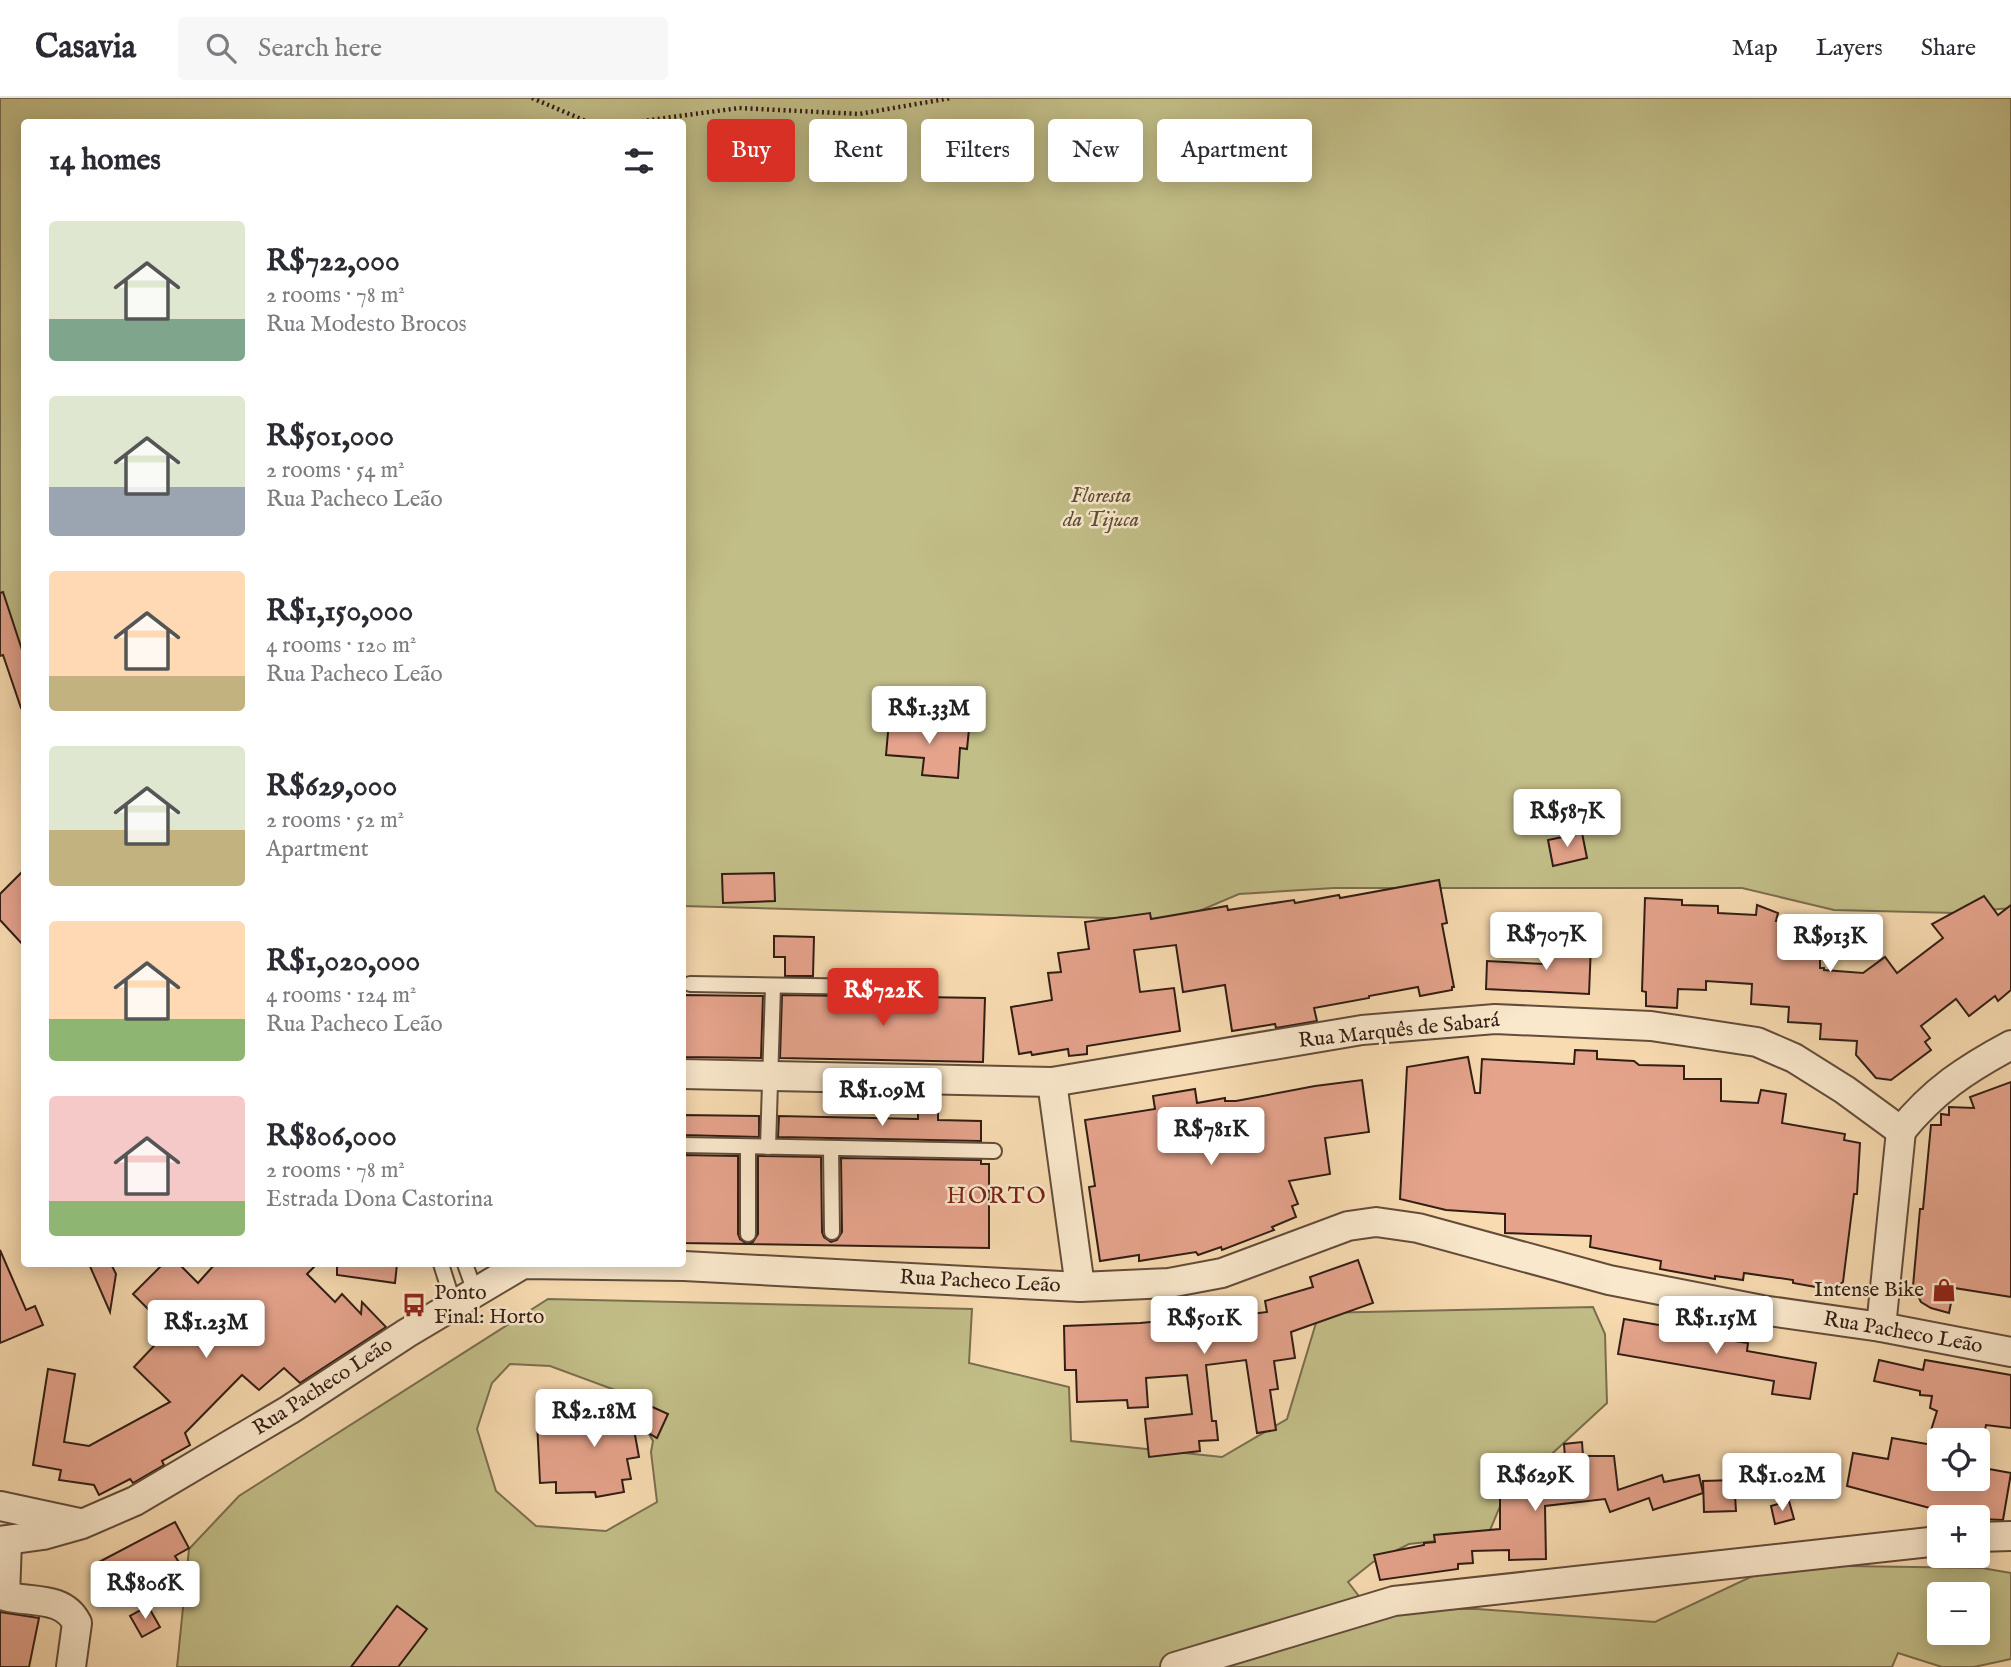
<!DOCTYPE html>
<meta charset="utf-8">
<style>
body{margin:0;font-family:"IM FELL English",serif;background:#f7f7f7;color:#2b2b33;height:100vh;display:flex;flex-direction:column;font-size:26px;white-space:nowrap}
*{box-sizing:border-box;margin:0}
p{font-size:23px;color:#7c7c81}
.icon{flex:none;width:38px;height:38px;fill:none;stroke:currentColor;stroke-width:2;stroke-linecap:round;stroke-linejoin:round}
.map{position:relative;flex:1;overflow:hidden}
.side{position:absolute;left:21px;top:21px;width:665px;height:1148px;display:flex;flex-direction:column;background:#fff;border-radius:7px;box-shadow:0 4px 18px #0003}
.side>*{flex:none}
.hud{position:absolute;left:707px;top:21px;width:665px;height:63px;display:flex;gap:14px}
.tools{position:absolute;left:1927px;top:1330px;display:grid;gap:14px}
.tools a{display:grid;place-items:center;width:63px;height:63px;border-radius:7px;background:#fff;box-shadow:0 4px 18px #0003;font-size:35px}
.price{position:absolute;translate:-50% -60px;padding:0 16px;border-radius:7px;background:#fff;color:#222;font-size:23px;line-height:46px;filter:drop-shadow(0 2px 4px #0008)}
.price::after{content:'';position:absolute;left:50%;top:42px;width:21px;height:16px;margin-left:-10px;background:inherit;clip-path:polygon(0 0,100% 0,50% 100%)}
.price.selected{background:#d93025;color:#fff}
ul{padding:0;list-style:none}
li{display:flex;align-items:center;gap:21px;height:175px;padding:0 28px}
li span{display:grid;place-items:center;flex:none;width:196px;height:140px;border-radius:7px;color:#555}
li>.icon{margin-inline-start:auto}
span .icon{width:84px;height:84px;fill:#fffc;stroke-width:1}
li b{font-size:30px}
h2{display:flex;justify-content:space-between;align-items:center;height:84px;padding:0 28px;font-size:30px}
.chip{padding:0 24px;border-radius:7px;background:#fff;box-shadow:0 4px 18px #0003;font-size:24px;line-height:63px}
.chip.selected{background:#d93025;color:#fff}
header{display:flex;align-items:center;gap:42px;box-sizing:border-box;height:98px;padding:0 35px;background:#fff;border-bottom:2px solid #e1e1e2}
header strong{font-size:33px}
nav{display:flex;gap:38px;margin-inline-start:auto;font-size:24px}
.search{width:490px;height:63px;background:#f7f7f7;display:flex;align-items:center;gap:18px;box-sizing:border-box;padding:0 24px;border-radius:7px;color:#7c7c81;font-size:26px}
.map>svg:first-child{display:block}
</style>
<header>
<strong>Casavia</strong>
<div class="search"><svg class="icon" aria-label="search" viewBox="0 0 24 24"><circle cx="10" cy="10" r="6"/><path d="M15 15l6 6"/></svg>Search here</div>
<nav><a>Map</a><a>Layers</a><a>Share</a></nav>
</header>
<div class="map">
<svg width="2011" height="1569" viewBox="0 0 2011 1569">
<rect width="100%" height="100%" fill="#f8dbb1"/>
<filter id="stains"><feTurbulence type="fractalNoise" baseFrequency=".00286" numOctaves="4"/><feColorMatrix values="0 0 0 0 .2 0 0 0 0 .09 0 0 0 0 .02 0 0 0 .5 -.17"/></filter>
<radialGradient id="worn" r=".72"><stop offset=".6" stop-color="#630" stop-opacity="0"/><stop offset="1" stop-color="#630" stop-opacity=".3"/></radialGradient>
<g fill="#c2be88" stroke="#7a6e4e" stroke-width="2" fill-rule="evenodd">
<polygon points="0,0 2011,0 2011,810 1955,815 1834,812 1742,790 1334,790 1239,796 1178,822 683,808 682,24 24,24 24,550 0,541"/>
<path d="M548 1201 972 1211 969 1265 1069 1289 1071 1343 1222 1359 1287 1321 1319 1215 1593 1209 1605 1236 1607 1305 1503 1401 1488 1437 1409 1446 1373 1464 1348 1484 1369 1511H1477L1655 1524 1776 1467 1982 1470 2011 1475V1561L1974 1569H1942L1898 1555 1892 1569H177L189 1451 239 1398ZM510 1266 550 1268 626 1296 653 1343 651 1354 657 1404 606 1433 536 1428 496 1393 477 1331 492 1285ZM1939 1496H1978V1535H1939Z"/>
</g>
<g fill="#e5a38c" stroke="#311d13" stroke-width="2">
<polygon points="3,494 24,558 24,609 21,610 3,557 0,558 0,495"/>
<polygon points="889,623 969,631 967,651 960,650 958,680 922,677 924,660 886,657"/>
<polygon points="1582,735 1587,760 1553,768 1548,742"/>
<polygon points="24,772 24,848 0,822 0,796"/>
<polygon points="774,775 775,803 723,805 722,776"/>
<polygon points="1439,782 1447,825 1442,826 1454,889 1452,889 1452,892 1420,898 1418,889 1369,898 1369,900 1314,910 1317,923 1276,930 1275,926 1232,933 1225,887 1183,894 1176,847 1134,852 1140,894 1174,890 1180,933 1087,948 1087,956 1069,958 1068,951 1032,957 1031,954 1019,956 1011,909 1052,902 1048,875 1061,874 1058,855 1089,851 1085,824 1150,815 1151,821 1227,808 1228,812 1294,802 1295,805 1339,797 1340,800"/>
<polygon points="1984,798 1998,817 2011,807 2011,892 1998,903 1995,898 1969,918 1956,901 1921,928 1930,940 1925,944 1931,952 1891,982 1876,980 1856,957 1857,943 1820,941 1821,926 1788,924 1789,909 1751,906 1752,886 1706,883 1706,892 1678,891 1677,910 1646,908 1646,894 1642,893 1645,800 1682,802 1682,807 1718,808 1718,815 1756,817 1757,807 1778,815 1776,823 1787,823 1787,836 1820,836 1820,870 1824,870 1824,872 1863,875 1885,859 1897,875 1943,840 1932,826"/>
<polygon points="774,838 814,839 813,878 785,878 785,859 774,859"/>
<polygon points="1545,844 1591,847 1589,896 1486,891 1487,863 1544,866"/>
<polygon points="682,897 763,898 761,960 682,959"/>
<polygon points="782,897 985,900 983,964 780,960"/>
<polygon points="1575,952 1597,953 1597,961 1634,963 1639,967 1684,968 1684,981 1721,981 1721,1003 1758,1005 1761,992 1786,996 1782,1025 1845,1036 1844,1042 1860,1045 1857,1096 1854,1096 1843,1184 1837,1188 1828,1187 1827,1191 1793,1185 1793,1182 1744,1175 1743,1182 1715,1178 1715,1181 1660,1171 1661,1163 1590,1149 1591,1138 1505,1135 1505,1116 1446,1112 1400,1101 1407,969 1468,959 1475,995 1480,995 1482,961 1574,966"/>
<polygon points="1362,982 1369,1034 1325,1040 1330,1076 1289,1083 1298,1106 1292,1108 1296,1119 1272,1129 1274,1132 1222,1152 1221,1149 1198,1157 1196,1154 1139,1163 1139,1157 1100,1163 1089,1089 1095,1088 1085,1022 1155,1011 1153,998 1195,991 1197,1005 1225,1000 1225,1003 1236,1003 1315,988"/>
<polygon points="2011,984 2011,1199 1954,1190 1949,1215 1931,1210 1921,1204 1913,1188 1920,1111 1923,1111 1931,1027 1941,1027 1941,1016 1949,1017 1949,1009 1974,1010 1970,999"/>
<polygon points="918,1009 938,1009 938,1022 981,1023 981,1043 778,1039 779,1018 918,1021"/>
<polygon points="682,1017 759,1018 759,1039 682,1037"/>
<polygon points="682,1057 738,1058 738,1136 740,1141 747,1146 753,1144 758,1136 758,1058 821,1059 822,1134 824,1139 831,1144 837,1142 842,1134 841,1060 981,1062 981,1066 989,1066 989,1150 682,1145"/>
<polygon points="0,1152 26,1212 35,1208 43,1227 0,1245"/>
<polygon points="1358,1162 1373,1205 1291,1234 1295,1260 1274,1263 1278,1291 1270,1292 1276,1332 1257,1335 1246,1262 1206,1267 1212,1323 1216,1323 1218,1342 1199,1343 1200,1353 1149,1359 1145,1321 1192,1316 1187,1277 1146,1280 1148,1309 1128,1310 1127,1302 1077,1304 1076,1272 1065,1272 1064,1228 1140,1225 1172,1222 1173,1227 1244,1220 1244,1217 1267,1214 1265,1203 1313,1189 1310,1179"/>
<polygon points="89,1166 111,1166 116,1176 110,1214"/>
<polygon points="163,1166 179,1166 198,1185 215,1166 317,1166 307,1176 335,1204 342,1196 361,1216 362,1204 386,1229 300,1285 284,1270 259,1292 242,1277 185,1335 190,1347 162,1363 164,1367 133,1385 130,1381 99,1397 94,1387 59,1382 61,1372 33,1367 48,1271 75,1276 64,1344 89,1348 170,1304 134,1269 169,1232 133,1196"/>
<polygon points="337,1166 397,1166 395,1185 337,1177"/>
<polygon points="1624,1221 1735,1240 1734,1243 1748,1245 1747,1253 1816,1265 1810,1301 1772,1296 1774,1283 1618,1256"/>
<polygon points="1879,1262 1923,1272 1925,1262 2011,1277 2011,1330 1986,1327 1983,1342 1928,1342 1937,1313 1930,1310 1932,1298 1920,1297 1920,1293 1874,1283"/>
<polygon points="648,1307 668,1316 657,1340 633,1326 639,1359 627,1361 631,1381 622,1382 624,1394 596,1399 595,1394 556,1395 556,1384 540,1385 537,1324 570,1321 570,1318 589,1315 589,1318"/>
<polygon points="1892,1340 1939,1348 1939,1381 1978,1381 1978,1369 2011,1375 2003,1422 1931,1419 1930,1410 1847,1388 1853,1355 1888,1361"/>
<polygon points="1582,1344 1583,1358 1614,1358 1618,1392 1662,1377 1664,1384 1699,1377 1703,1395 1653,1412 1649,1400 1610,1414 1605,1401 1545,1408 1546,1461 1509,1462 1509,1452 1472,1453 1473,1465 1458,1466 1458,1471 1380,1482 1374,1457 1424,1447 1424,1445 1435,1444 1434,1437 1500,1431 1500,1374 1559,1381 1557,1361 1565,1360 1564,1346"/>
<polygon points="1734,1382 1736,1413 1704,1414 1703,1383"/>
<polygon points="1789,1403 1794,1421 1775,1426 1771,1408"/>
<polygon points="175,1424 189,1450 175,1458 185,1474 156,1491 141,1465 108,1482 99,1464"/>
<polygon points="148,1508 160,1529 142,1539 130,1518"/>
<polygon points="397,1508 427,1531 398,1569 351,1569"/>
<polygon points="0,1514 39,1520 29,1569 0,1569"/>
</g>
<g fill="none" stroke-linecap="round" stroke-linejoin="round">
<g stroke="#634c3a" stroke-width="18">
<g id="lane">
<polyline points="690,886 873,889"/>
<polyline points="682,1047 994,1053"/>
<polyline points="748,1049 748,1136"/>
<polyline points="768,1049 773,888"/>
<polyline points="831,1050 832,1134"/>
<polyline points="441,1166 454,1207"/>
<polyline points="465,1166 475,1194"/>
</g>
</g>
<g stroke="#634c3a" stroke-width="32">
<g id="street">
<polyline points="682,976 1052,984 1362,932 1495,921 1651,928 1757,944 1794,960 1845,992 1901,1033"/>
<polyline points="1052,984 1080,1189"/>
<path d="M1901 1033C1933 993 1966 971 2011 947"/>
<polyline points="1881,1229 1901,1033"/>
<polyline points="0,1408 79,1425"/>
<polyline points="1978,1439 2011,1438"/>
<polyline points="0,1443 43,1437 82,1426 135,1403 289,1312 407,1235 523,1166 684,1168 1080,1189 1169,1185 1222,1175 1348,1128 1376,1124 1418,1130 1609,1182 1762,1212 1881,1229 2011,1254"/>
<path d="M7 1443 5 1498C29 1505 63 1497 77 1525L71 1569"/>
<polyline points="1175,1569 1394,1503 1939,1443"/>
</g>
</g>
<g stroke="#311d13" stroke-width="4.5" stroke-dasharray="2 3.5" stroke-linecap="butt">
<polyline points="532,0 588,24"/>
<polyline points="636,24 739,10 859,16 951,0"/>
</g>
<use href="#lane" stroke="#fae8cc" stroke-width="14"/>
<use href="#street" stroke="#fae8cc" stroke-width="28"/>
</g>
<defs>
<g id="shop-bare" transform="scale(1.89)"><path d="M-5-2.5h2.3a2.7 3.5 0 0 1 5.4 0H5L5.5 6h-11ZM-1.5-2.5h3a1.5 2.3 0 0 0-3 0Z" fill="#8f2418" stroke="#fae8cc" stroke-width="2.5" paint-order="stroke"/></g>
<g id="bus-bare" transform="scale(1.89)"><path d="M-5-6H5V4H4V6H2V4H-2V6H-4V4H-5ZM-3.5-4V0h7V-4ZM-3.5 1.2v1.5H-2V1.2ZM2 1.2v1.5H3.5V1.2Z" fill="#8f2418" stroke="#fae8cc" stroke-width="2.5" paint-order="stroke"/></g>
</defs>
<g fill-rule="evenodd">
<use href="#shop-bare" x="1944" y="1192"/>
<use href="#bus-bare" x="414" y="1207"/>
</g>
<g text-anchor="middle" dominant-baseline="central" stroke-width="5" stroke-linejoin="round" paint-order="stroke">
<g font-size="21" font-style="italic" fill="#5c4d36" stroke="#fae8cc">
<text x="1101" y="398">Floresta<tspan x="1101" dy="24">da Tijuca</tspan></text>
</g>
<g font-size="21" fill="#311d13" stroke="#fae8cc">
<text transform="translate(1399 933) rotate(-6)">Rua Marquês de Sabará</text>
<text transform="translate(980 1184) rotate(3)">Rua Pacheco Leão</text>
<text transform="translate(1903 1235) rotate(10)">Rua Pacheco Leão</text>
<text transform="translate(323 1289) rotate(-33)">Rua Pacheco Leão</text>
</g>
<g font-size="21" fill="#311d13" stroke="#fae8cc" text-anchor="end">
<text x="1924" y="1192">Intense Bike</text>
<text x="434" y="1195" text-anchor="start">Ponto<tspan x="434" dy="24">Final: Horto</tspan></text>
</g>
<g font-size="23" letter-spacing="2" fill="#7a1f14" stroke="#fae8cc">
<text x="997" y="1098">HORTO</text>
</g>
</g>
<rect width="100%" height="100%" filter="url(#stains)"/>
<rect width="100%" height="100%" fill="url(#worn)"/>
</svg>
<div class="tools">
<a><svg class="icon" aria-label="locate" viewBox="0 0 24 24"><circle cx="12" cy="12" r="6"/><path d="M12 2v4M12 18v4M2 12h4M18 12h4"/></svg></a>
<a>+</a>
<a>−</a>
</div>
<b class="price" style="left:929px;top:648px">R$1.33M</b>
<b class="price" style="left:1567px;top:751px">R$587K</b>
<b class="price" style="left:1546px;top:874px">R$707K</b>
<b class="price" style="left:1830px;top:876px">R$913K</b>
<b class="price selected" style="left:883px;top:930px">R$722K</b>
<b class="price" style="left:882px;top:1030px">R$1.09M</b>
<b class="price" style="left:1211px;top:1069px">R$781K</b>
<b class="price" style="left:1204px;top:1258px">R$501K</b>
<b class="price" style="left:1716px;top:1258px">R$1.15M</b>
<b class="price" style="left:206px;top:1262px">R$1.23M</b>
<b class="price" style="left:594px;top:1351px">R$2.18M</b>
<b class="price" style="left:1535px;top:1415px">R$629K</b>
<b class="price" style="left:1782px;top:1415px">R$1.02M</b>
<b class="price" style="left:145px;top:1523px">R$806K</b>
<div class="hud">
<a class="chip selected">Buy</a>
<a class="chip">Rent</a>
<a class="chip">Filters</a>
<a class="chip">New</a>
<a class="chip">Apartment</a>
</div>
<section class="side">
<h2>14 homes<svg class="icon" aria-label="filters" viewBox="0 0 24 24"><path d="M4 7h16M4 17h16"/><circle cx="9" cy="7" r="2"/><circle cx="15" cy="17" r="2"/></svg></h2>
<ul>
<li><span style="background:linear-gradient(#dfe7d0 70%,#7fa58c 0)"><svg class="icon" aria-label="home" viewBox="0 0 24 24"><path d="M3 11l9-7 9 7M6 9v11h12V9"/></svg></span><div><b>R$722,000</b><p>2 rooms · 78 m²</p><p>Rua Modesto Brocos</p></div></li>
<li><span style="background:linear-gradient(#dfe7d0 65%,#9aa5b1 0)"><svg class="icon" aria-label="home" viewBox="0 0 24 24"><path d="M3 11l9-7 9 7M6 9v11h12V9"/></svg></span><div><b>R$501,000</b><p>2 rooms · 54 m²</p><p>Rua Pacheco Leão</p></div></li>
<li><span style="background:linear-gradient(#ffd9b3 75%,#c2b280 0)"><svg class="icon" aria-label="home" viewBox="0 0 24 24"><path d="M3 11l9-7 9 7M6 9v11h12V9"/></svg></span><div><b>R$1,150,000</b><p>4 rooms · 120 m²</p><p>Rua Pacheco Leão</p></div></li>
<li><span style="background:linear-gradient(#dfe7d0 60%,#c2b280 0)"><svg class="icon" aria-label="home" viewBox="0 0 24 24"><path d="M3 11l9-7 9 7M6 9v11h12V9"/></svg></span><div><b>R$629,000</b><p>2 rooms · 52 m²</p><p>Apartment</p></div></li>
<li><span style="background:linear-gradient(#ffd9b3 70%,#8fb573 0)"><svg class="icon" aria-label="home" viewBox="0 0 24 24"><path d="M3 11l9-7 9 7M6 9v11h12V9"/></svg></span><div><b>R$1,020,000</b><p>4 rooms · 124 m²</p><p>Rua Pacheco Leão</p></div></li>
<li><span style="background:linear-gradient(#f6c9c9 75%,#8fb573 0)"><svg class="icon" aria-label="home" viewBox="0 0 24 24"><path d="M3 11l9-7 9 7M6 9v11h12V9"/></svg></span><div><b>R$806,000</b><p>2 rooms · 78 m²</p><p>Estrada Dona Castorina</p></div></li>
</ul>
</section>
</div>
